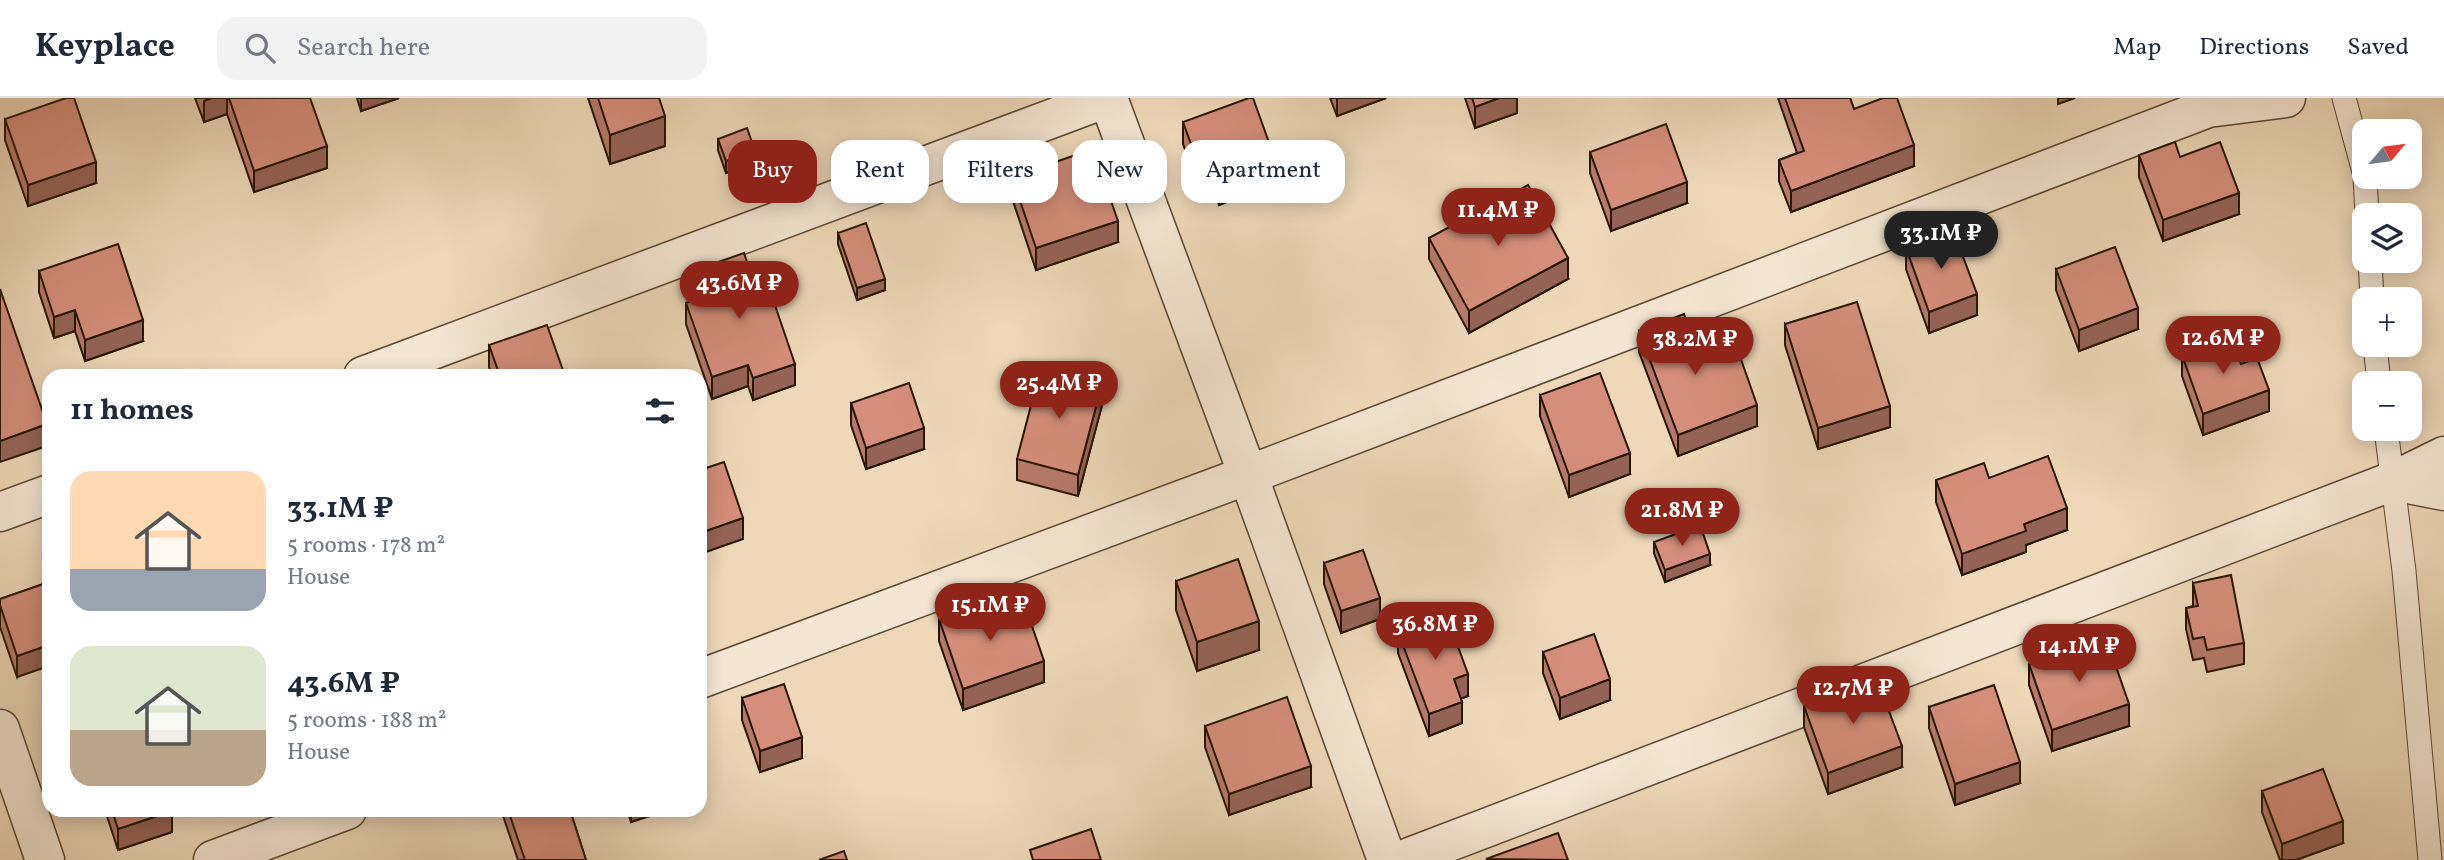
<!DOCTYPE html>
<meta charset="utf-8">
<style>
body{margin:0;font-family:Vollkorn,serif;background:#f2f2f3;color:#1f2937;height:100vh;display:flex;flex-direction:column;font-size:26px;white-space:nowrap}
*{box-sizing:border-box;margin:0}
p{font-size:23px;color:#747a83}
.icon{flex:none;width:38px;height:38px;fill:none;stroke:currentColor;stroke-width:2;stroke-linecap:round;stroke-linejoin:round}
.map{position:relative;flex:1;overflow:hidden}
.side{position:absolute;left:42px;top:271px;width:665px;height:448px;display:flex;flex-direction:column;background:#fff;border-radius:21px;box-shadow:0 4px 18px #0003}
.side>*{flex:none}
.banner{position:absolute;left:728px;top:42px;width:665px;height:63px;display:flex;gap:14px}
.needle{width:46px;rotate:61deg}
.buttons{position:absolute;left:2352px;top:21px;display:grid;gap:14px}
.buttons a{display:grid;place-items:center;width:70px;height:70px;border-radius:14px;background:#fff;box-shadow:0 4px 18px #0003;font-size:35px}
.price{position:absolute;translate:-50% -60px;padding:0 16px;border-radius:24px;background:#8f2418;color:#fff;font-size:23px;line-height:46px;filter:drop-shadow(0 2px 4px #0008)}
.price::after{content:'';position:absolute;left:50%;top:42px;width:21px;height:16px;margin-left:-10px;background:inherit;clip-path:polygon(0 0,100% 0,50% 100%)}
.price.selected{background:#222;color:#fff}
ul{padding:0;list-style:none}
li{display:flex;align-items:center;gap:21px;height:175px;padding:0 28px}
li span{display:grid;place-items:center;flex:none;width:196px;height:140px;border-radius:21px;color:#555}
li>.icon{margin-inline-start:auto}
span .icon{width:84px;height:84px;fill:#fffc;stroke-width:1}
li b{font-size:30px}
h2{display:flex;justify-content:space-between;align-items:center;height:84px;padding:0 28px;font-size:30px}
.tag{padding:0 24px;border-radius:21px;background:#fff;box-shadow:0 4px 18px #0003;font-size:24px;line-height:63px}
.tag.selected{background:#8f2418;color:#fff}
header{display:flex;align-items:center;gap:42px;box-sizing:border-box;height:98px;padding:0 35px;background:#fff;border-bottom:2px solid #e0e1e3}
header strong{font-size:33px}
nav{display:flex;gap:38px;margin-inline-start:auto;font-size:24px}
.search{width:490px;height:63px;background:#f2f2f3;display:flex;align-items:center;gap:18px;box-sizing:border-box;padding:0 24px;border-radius:21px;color:#747a83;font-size:26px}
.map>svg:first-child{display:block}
</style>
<header>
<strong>Keyplace</strong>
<div class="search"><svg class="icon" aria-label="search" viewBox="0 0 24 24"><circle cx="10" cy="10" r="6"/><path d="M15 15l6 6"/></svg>Search here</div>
<nav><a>Map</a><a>Directions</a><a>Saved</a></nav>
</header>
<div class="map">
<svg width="2444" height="762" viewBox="0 0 2444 762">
<rect width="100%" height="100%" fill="#eed8b9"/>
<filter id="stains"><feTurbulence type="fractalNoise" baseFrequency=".00286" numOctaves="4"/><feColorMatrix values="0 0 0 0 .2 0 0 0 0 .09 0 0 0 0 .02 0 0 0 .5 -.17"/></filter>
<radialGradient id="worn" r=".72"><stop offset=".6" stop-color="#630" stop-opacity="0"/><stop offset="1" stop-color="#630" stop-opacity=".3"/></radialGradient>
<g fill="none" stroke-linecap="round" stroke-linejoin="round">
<g stroke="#584630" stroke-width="25">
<g id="service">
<polyline points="2344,0 2364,74"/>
<polyline points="2365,79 2367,117"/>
<polyline points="2370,163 2372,201"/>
<polyline points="2375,247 2379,285"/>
<polyline points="2386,331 2404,473 2430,762"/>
</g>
</g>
<g stroke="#584630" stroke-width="41">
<g id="minor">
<polyline points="1108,0 1248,377 1387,762"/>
<polyline points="363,278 1107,0"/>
<polyline points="2393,383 2444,393"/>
<polyline points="0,414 49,396"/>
<polyline points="700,581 1248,377 2208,10 2286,0"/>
<polyline points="0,631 45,762"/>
<polyline points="213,762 347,712"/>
<polyline points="1402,762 2393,383 2444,358"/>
</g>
</g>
<use href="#service" stroke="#f4e6d2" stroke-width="23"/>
<use href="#minor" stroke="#f4e6d2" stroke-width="38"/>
</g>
<g fill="#b77a6a" stroke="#261502" stroke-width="2">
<polygon points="195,0 310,0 327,70 254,94 227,16 204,24"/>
<polygon points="357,0 399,0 361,13"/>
<polygon points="588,0 659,0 665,48 610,66"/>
<polygon points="1330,0 1386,0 1337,18"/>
<polygon points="1465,0 1517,0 1517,15 1475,30"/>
<polygon points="1778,0 1850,0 1854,11 1914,68 1791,114 1779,83 1779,62 1797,55"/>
<polygon points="5,21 96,85 28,108 5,42"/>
<polygon points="1183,24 1276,85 1219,107 1211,84 1199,89 1183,46"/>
<polygon points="718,41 755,64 726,75 718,52"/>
<polygon points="1590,54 1687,105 1611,133 1590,75"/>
<polygon points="2139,57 2180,59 2239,116 2163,143 2139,79"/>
<polygon points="1012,79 1118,144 1036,172 1012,100"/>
<polygon points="838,135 885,192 857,202 838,146"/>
<polygon points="1429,140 1568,181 1469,235 1429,161"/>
<polygon points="1906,150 1977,217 1929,235 1906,171"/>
<polygon points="701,170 752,179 795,287 753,302 748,288 712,301 686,226 686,205 704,199 701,191"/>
<polygon points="2056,171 2138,231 2079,253 2056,192"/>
<polygon points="39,173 143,243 85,263 75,233 54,240 39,194"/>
<polygon points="1785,226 1890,329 1818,351 1785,247"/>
<polygon points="1639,233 1757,328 1678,358 1639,254"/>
<polygon points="489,247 565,278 492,278 489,269"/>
<polygon points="2182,257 2241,266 2269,313 2203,337 2182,278"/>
<polygon points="1540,297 1630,376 1569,399 1540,318"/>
<polygon points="851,305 924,351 866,371 851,327"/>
<polygon points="1102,307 1078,398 1017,382 1017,361"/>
<polygon points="1989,380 2067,432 2026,447 2026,454 1962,477 1936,404 1936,382"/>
<polygon points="1654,444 1710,467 1665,484 1654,455"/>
<polygon points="1324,465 1380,521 1341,535 1324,486"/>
<polygon points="1176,483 1259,552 1197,573 1176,512"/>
<polygon points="49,484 17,579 0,529 0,501"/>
<polygon points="2193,485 2244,545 2244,566 2207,574 2204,560 2193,562 2186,531 2186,510 2193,508"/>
<polygon points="993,515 1044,584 963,612 939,543 939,521"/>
<polygon points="1398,534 1468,598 1461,600 1462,625 1429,638 1398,555"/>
<polygon points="1543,554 1610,602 1560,621 1543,575"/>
<polygon points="2029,566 2129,628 2052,653 2029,587"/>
<polygon points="742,600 802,660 760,674 742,622"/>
<polygon points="1804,608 1902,669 1828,696 1804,629"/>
<polygon points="1929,609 2020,685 1955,707 1929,630"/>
<polygon points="1205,628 1311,689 1229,717 1205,649"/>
<polygon points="2262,693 2343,745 2296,762 2280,762 2262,714"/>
<polygon points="105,712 172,712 172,734 118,752"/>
<polygon points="501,712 570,712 586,762 518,762"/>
<polygon points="627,712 667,712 631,724"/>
</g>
<g fill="#956356" stroke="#261502" stroke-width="2">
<polygon points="212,0 227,0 227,16 204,24 204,3"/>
<polygon points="361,0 399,0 361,13"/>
<polygon points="1337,0 1386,0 1337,18"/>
<polygon points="1499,0 1517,0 1517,15 1475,30 1475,9"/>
<polygon points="2058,0 2075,0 2058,6"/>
<polygon points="665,18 665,48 610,66 610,37"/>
<polygon points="1914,47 1914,68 1791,114 1791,93"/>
<polygon points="327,48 327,70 254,94 254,73"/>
<polygon points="755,53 755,64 726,75 726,63"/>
<polygon points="1211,63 1211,84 1199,89 1199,68"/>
<polygon points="96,64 96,85 28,108 28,87"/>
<polygon points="1276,64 1276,85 1219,107 1219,85"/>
<polygon points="1687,84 1687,105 1611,133 1611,112"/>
<polygon points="2239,95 2239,116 2163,143 2163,122"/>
<polygon points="1118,123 1118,144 1036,172 1036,150"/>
<polygon points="1568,160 1568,181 1469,235 1469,213"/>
<polygon points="885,181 885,192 857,202 857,190"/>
<polygon points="1977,196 1977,217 1929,235 1929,214"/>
<polygon points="2138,210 2138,231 2079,253 2079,232"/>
<polygon points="75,212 75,233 54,240 54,219"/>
<polygon points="143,222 143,243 85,263 85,242"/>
<polygon points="795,266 795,287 753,302 753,280"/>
<polygon points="748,267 748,288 712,301 712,279"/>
<polygon points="1102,286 1102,307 1078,398 1078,377"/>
<polygon points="2269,292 2269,313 2203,337 2203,316"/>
<polygon points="1757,307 1757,328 1678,358 1678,337"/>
<polygon points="1890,308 1890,329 1818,351 1818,330"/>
<polygon points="47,326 47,348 0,364 0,343"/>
<polygon points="924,330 924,351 866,371 866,350"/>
<polygon points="1630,355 1630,376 1569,399 1569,377"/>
<polygon points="2067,410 2067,432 2026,447 2026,454 1962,477 1962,456 2024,426"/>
<polygon points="743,420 743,441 700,456 700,435"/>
<polygon points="1710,456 1710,467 1665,484 1665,472"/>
<polygon points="1380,500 1380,521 1341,535 1341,513"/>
<polygon points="1259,523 1259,552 1197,573 1197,544"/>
<polygon points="49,547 49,568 17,579 17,558"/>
<polygon points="1044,563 1044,584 963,612 963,591"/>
<polygon points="1468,576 1468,598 1454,603 1454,581"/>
<polygon points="1610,581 1610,602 1560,621 1560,600"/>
<polygon points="1462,604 1462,625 1429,638 1429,616"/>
<polygon points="2129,606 2129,628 2052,653 2052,632"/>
<polygon points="802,639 802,660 760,674 760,653"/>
<polygon points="1902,648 1902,669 1828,696 1828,675"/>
<polygon points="2020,664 2020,685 1955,707 1955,686"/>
<polygon points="1311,668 1311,689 1229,717 1229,696"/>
<polygon points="631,712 667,712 631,724"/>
<polygon points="172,713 172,734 118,752 118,731"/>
<polygon points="2343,723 2343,745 2296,762 2282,762 2282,746"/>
</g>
<g fill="#d58e7b" stroke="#261502" stroke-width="2">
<polygon points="66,0 74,0 96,64 28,87 5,21"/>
<polygon points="229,0 310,0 327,48 254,73"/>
<polygon points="598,0 659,0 665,18 610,37"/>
<polygon points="1249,0 1253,0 1276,64 1219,85 1211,63 1199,68 1183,24"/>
<polygon points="1472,0 1499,0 1475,9"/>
<polygon points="1785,0 1850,0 1854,11 1883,0 1897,0 1914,47 1791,93 1779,62 1804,53"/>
<polygon points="1666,26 1687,84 1611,112 1590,54"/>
<polygon points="747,30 755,53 726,63 718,41"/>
<polygon points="2175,44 2180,59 2220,44 2239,95 2163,122 2139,57"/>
<polygon points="1093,51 1118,123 1036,150 1012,79"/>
<polygon points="1528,87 1568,160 1469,213 1429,140"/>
<polygon points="866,125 885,181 857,190 838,135"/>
<polygon points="1953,132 1977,196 1929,214 1906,150"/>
<polygon points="118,146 143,222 85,242 75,212 54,219 39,173"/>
<polygon points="2115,149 2138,210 2079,232 2056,171"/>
<polygon points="744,155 752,179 764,175 795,266 753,280 748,267 712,279 686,205 710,197 701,170"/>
<polygon points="0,191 47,326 0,343"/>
<polygon points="1857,204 1890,308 1818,330 1785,226"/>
<polygon points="1684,216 1701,263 1737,250 1757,307 1678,337 1639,233"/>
<polygon points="547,227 565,278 500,278 489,247"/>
<polygon points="2231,238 2241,266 2257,260 2269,292 2203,316 2182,257"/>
<polygon points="1041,269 1102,286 1078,377 1017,361"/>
<polygon points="1600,275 1630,355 1569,377 1540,297"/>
<polygon points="909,285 924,330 866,350 851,305"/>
<polygon points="2048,358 2067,410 2024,426 2026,433 1962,456 1936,382 1984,365 1989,380"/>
<polygon points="724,364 743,420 700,435 700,372"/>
<polygon points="1700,427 1710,456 1665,472 1654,444"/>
<polygon points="1363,452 1380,500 1341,513 1324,465"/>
<polygon points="1238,461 1259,523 1197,544 1176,483"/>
<polygon points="2231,477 2244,545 2207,552 2204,539 2193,541 2186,510 2198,508 2193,485"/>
<polygon points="49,484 49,547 17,558 0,507 0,501"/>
<polygon points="989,504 993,515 1024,505 1044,563 963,591 939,521"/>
<polygon points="1446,516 1468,576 1454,581 1462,604 1429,616 1398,534"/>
<polygon points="1594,536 1610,581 1560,600 1543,554"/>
<polygon points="2106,540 2129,606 2052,632 2029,566"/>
<polygon points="1877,581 1902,648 1828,675 1804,608"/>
<polygon points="784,586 802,639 760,653 742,600"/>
<polygon points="1994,587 2020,664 1955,686 1929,609"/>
<polygon points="1287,599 1311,668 1229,696 1205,628"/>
<polygon points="2323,671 2343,723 2282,746 2262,693"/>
<polygon points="112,712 172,712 172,713 118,731"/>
<polygon points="508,712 570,712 586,762 525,762"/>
<polygon points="1091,731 1101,762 1033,762 1030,752"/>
<polygon points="1558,735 1568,762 1486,761"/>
<polygon points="844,753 847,762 819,762"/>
</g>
<rect width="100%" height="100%" filter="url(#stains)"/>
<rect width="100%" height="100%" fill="url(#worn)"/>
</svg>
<div class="buttons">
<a><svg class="needle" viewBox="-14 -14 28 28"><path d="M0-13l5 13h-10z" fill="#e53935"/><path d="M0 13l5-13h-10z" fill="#747a83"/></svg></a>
<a><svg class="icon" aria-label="layers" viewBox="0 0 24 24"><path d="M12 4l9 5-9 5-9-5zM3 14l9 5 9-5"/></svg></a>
<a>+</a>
<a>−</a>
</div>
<b class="price" style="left:1498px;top:150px">11.4M ₽</b>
<b class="price selected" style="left:1941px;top:173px">33.1M ₽</b>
<b class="price" style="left:739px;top:223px">43.6M ₽</b>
<b class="price" style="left:2223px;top:278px">12.6M ₽</b>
<b class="price" style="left:1695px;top:279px">38.2M ₽</b>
<b class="price" style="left:1059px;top:323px">25.4M ₽</b>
<b class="price" style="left:1682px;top:450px">21.8M ₽</b>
<b class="price" style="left:990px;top:545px">15.1M ₽</b>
<b class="price" style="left:1435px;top:564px">36.8M ₽</b>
<b class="price" style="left:2079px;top:586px">14.1M ₽</b>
<b class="price" style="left:1853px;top:628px">12.7M ₽</b>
<div class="banner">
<a class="tag selected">Buy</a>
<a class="tag">Rent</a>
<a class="tag">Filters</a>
<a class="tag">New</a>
<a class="tag">Apartment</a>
</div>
<section class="side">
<h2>11 homes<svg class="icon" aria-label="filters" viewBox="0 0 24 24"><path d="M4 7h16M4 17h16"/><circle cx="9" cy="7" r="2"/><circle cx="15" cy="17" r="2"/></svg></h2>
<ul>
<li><span style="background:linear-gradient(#ffd9b3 70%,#9aa5b1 0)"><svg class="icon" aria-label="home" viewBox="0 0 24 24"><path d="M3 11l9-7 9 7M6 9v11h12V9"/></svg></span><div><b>33.1M ₽</b><p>5 rooms · 178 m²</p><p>House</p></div></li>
<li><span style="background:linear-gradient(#dfe7d0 60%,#b9a48a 0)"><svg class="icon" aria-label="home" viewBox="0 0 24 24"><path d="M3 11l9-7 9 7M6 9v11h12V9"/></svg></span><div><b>43.6M ₽</b><p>5 rooms · 188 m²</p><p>House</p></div></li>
</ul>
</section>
</div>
